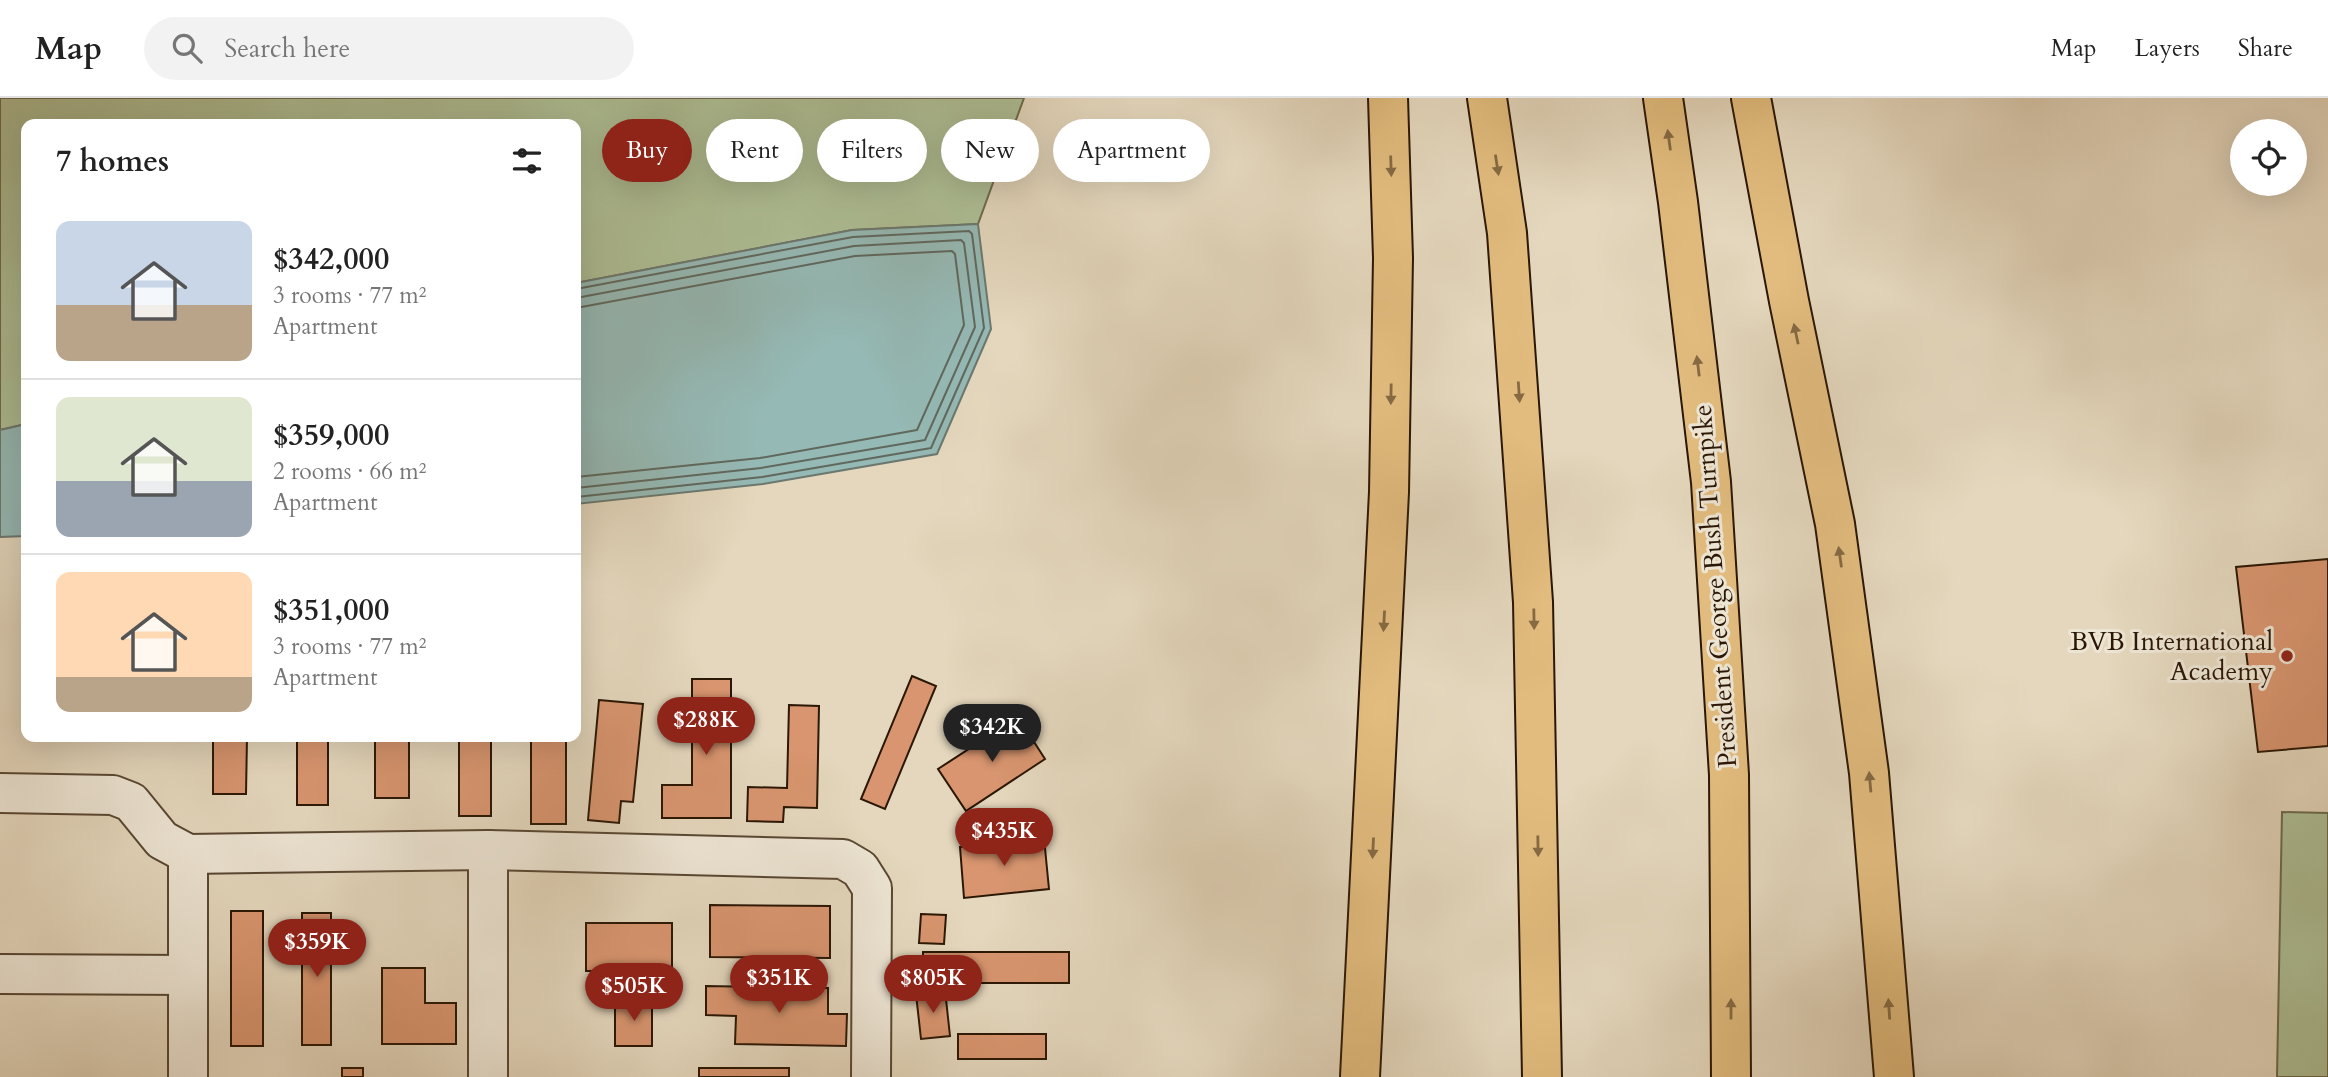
<!DOCTYPE html>
<meta charset="utf-8">
<style>
body{margin:0;font-family:Cardo,serif;background:#f2f2f2;color:#222;height:100vh;display:flex;flex-direction:column;font-size:26px;white-space:nowrap}
*{box-sizing:border-box;margin:0}
p{font-size:23px;color:#767676}
.icon{flex:none;width:38px;height:38px;fill:none;stroke:currentColor;stroke-width:2;stroke-linecap:round;stroke-linejoin:round}
.map{position:relative;flex:1;overflow:hidden}
.sheet{position:absolute;left:21px;top:21px;width:560px;height:623px;display:flex;flex-direction:column;background:#fff;border-radius:14px;box-shadow:0 7px 28px #0002}
.sheet>*{flex:none}
.top-card{position:absolute;left:602px;top:21px;width:665px;height:63px;display:flex;gap:14px}
.controls{position:absolute;left:2230px;top:21px;display:grid;gap:14px}
.controls a{display:grid;place-items:center;width:77px;height:77px;border-radius:50%;background:#fff;box-shadow:0 7px 28px #0002;font-size:35px}
.price{position:absolute;translate:-50% -60px;padding:0 16px;border-radius:24px;background:#8f2418;color:#fff;font-size:23px;line-height:46px;filter:drop-shadow(0 2px 4px #0008)}
.price::after{content:'';position:absolute;left:50%;top:42px;width:21px;height:16px;margin-left:-10px;background:inherit;clip-path:polygon(0 0,100% 0,50% 100%)}
.price.on{background:#222;color:#fff}
ul{padding:0;list-style:none}
li{display:flex;align-items:center;gap:21px;height:175px;padding:0 35px}
li+li{border-top:2px solid #e0e0e0}
li span{display:grid;place-items:center;flex:none;width:196px;height:140px;border-radius:14px;color:#555}
li>.icon{margin-inline-start:auto}
span .icon{width:84px;height:84px;fill:#fffc;stroke-width:1}
li b{font-size:30px}
h2{display:flex;justify-content:space-between;align-items:center;height:84px;padding:0 35px;font-size:30px}
.tag{padding:0 24px;border-radius:32px;background:#fff;box-shadow:0 7px 28px #0002;font-size:24px;line-height:63px}
.tag.on{background:#8f2418;color:#fff}
header{display:flex;align-items:center;gap:42px;box-sizing:border-box;height:98px;padding:0 35px;background:#fff;border-bottom:2px solid #e0e0e0}
header strong{font-size:33px}
nav{display:flex;gap:38px;margin-inline-start:auto;font-size:24px}
.search{width:490px;height:63px;background:#f2f2f2;display:flex;align-items:center;gap:18px;box-sizing:border-box;padding:0 24px;border-radius:38px;color:#767676;font-size:26px}
.map>svg:first-child{display:block}
</style>
<header>
<strong>Map</strong>
<div class="search"><svg class="icon" aria-label="search" viewBox="0 0 24 24"><circle cx="10" cy="10" r="6"/><path d="M15 15l6 6"/></svg>Search here</div>
<nav><a>Map</a><a>Layers</a><a>Share</a></nav>
</header>
<div class="map">
<svg width="2328" height="979" viewBox="0 0 2328 979">
<rect width="100%" height="100%" fill="#e4d7bd"/>
<filter id="stains"><feTurbulence type="fractalNoise" baseFrequency=".00286" numOctaves="4"/><feColorMatrix values="0 0 0 0 .2 0 0 0 0 .09 0 0 0 0 .02 0 0 0 .5 -.17"/></filter>
<radialGradient id="worn" r=".72"><stop offset=".6" stop-color="#630" stop-opacity="0"/><stop offset="1" stop-color="#630" stop-opacity=".3"/></radialGradient>
<g fill="#aebf96" stroke="#6c6b4e" stroke-width="2">
<polygon points="0,0 1024,0 978,126 852,132 576,185 576,26 26,26 26,326 0,332"/>
<polygon points="2282,714 2328,715 2328,979 2277,979"/>
</g>
<g fill="#95b9b5" stroke="#6b786f" stroke-width="2">
<polygon points="978,126 991,231 937,356 763,386 576,406 576,185 852,132"/>
<polygon points="26,326 26,438 0,439 0,332"/>
</g>
<g fill="none" stroke-linecap="round" stroke-linejoin="round">
<g stroke="#60685d" stroke-width="2">
<polyline points="576,191 853,139 969,133 972,136 984,230 931,350 762,379 576,399"/>
<polyline points="576,200 854,148 961,142 964,145 975,229 925,342 761,370 576,390"/>
<polyline points="576,210 855,158 952,153 955,156 964,227 917,332 760,360 576,379"/>
</g>
</g>
<g fill="#d8956f" stroke="#2b1705" stroke-width="2">
<polygon points="2328,461 2328,648 2258,654 2236,469"/>
<polygon points="912,578 936,588 885,711 861,701"/>
<polygon points="692,581 731,581 731,720 662,720 662,687 692,687"/>
<polygon points="599,602 643,606 633,704 621,703 619,725 588,722"/>
<polygon points="789,607 819,608 817,710 784,709 783,724 747,723 748,689 787,690"/>
<polygon points="1018,619 1045,661 966,713 938,671"/>
<polygon points="213,639 247,639 246,696 213,696"/>
<rect x="297" y="639" width="31" height="68"/>
<rect x="375" y="639" width="34" height="61"/>
<rect x="459" y="639" width="32" height="79"/>
<rect x="531" y="639" width="35" height="87"/>
<polygon points="1044,740 1049,791 964,800 960,749"/>
<polygon points="710,807 830,808 830,860 710,859"/>
<rect x="231" y="813" width="32" height="135"/>
<rect x="302" y="815" width="29" height="132"/>
<polygon points="921,816 946,817 944,846 919,845"/>
<rect x="586" y="825" width="86" height="48"/>
<rect x="923" y="854" width="146" height="31"/>
<polygon points="382,870 425,870 425,905 456,905 456,946 382,946"/>
<polygon points="706,888 828,890 828,916 847,916 846,948 735,946 736,918 706,917"/>
<polygon points="945,892 950,938 921,941 916,896"/>
<rect x="615" y="901" width="37" height="47"/>
<rect x="958" y="936" width="88" height="25"/>
<rect x="342" y="970" width="21" height="9"/>
<rect x="699" y="970" width="90" height="9"/>
</g>
<g fill="none" stroke-linecap="round" stroke-linejoin="round">
<g stroke="#594733" stroke-width="42">
<g id="street">
<polyline points="0,695 113,697 131,704 162,742 188,756 488,752 843,761 860,771 872,790 871,979"/>
<polyline points="188,756 188,979"/>
<polyline points="0,876 188,877"/>
<polyline points="488,979 488,752"/>
</g>
</g>
<g stroke="#2b1705" stroke-width="42">
<g id="highway">
<polyline points="1487,0 1507,135 1533,504 1542,979"/>
<polyline points="1663,0 1678,104 1711,384 1729,677 1731,979"/>
<polyline points="1751,0 1789,203 1835,426 1869,675 1894,979"/>
<polyline points="1360,979 1389,394 1393,160 1388,0"/>
</g>
</g>
<use href="#street" stroke="#ede5d4" stroke-width="38"/>
<use href="#highway" stroke="#e2bc7e" stroke-width="38"/>
</g>
<defs><path id="oneway-solid" d="M-6-.8H1V-3.2L6.5 0L1 3.2V.8H-6Z" transform="scale(1.75)"/></defs>
<g fill="#866a42">
<use href="#oneway-solid" transform="translate(1669 42) rotate(-98)"/>
<use href="#oneway-solid" transform="translate(1497 67) rotate(81)"/>
<use href="#oneway-solid" transform="translate(1391 68) rotate(88)"/>
<use href="#oneway-solid" transform="translate(1796 236) rotate(-102)"/>
<use href="#oneway-solid" transform="translate(1698 268) rotate(-97)"/>
<use href="#oneway-solid" transform="translate(1519 294) rotate(86)"/>
<use href="#oneway-solid" transform="translate(1391 296) rotate(91)"/>
<use href="#oneway-solid" transform="translate(1840 459) rotate(-98)"/>
<use href="#oneway-solid" transform="translate(1534 521) rotate(89)"/>
<use href="#oneway-solid" transform="translate(1384 523) rotate(93)"/>
<use href="#oneway-solid" transform="translate(1870 684) rotate(-95)"/>
<use href="#oneway-solid" transform="translate(1538 748) rotate(89)"/>
<use href="#oneway-solid" transform="translate(1373 750) rotate(93)"/>
<use href="#oneway-solid" transform="translate(1731 911) rotate(-90)"/>
<use href="#oneway-solid" transform="translate(1889 911) rotate(-94)"/>
</g>
<circle fill="#8f2418" stroke="#ede5d4" stroke-width="2.5" cx="2287" cy="558" r="7"/>
<g text-anchor="middle" dominant-baseline="central" stroke-width="6" stroke-linejoin="round" paint-order="stroke">
<g font-size="26" fill="#2b1705" stroke="#ede5d4">
<text transform="translate(1715 488) rotate(-94)">President George Bush Turnpike</text>
</g>
<g font-size="26" fill="#2b1705" stroke="#ede5d4" text-anchor="end">
<text x="2273" y="543">BVB International<tspan x="2273" dy="30">Academy</tspan></text>
</g>
</g>
<rect width="100%" height="100%" filter="url(#stains)"/>
<rect width="100%" height="100%" fill="url(#worn)"/>
</svg>
<div class="controls">
<a><svg class="icon" aria-label="locate" viewBox="0 0 24 24"><circle cx="12" cy="12" r="6"/><path d="M12 2v4M12 18v4M2 12h4M18 12h4"/></svg></a>
</div>
<b class="price" style="left:706px;top:659px">$288K</b>
<b class="price on" style="left:992px;top:666px">$342K</b>
<b class="price" style="left:1004px;top:770px">$435K</b>
<b class="price" style="left:317px;top:881px">$359K</b>
<b class="price" style="left:779px;top:917px">$351K</b>
<b class="price" style="left:933px;top:917px">$805K</b>
<b class="price" style="left:634px;top:925px">$505K</b>
<div class="top-card">
<a class="tag on">Buy</a>
<a class="tag">Rent</a>
<a class="tag">Filters</a>
<a class="tag">New</a>
<a class="tag">Apartment</a>
</div>
<section class="sheet">
<h2>7 homes<svg class="icon" aria-label="filters" viewBox="0 0 24 24"><path d="M4 7h16M4 17h16"/><circle cx="9" cy="7" r="2"/><circle cx="15" cy="17" r="2"/></svg></h2>
<ul>
<li><span style="background:linear-gradient(#c9d6e8 60%,#b9a48a 0)"><svg class="icon" aria-label="home" viewBox="0 0 24 24"><path d="M3 11l9-7 9 7M6 9v11h12V9"/></svg></span><div><b>$342,000</b><p>3 rooms · 77 m²</p><p>Apartment</p></div></li>
<li><span style="background:linear-gradient(#dfe7d0 60%,#9aa5b1 0)"><svg class="icon" aria-label="home" viewBox="0 0 24 24"><path d="M3 11l9-7 9 7M6 9v11h12V9"/></svg></span><div><b>$359,000</b><p>2 rooms · 66 m²</p><p>Apartment</p></div></li>
<li><span style="background:linear-gradient(#ffd9b3 75%,#b9a48a 0)"><svg class="icon" aria-label="home" viewBox="0 0 24 24"><path d="M3 11l9-7 9 7M6 9v11h12V9"/></svg></span><div><b>$351,000</b><p>3 rooms · 77 m²</p><p>Apartment</p></div></li>
</ul>
</section>
</div>
